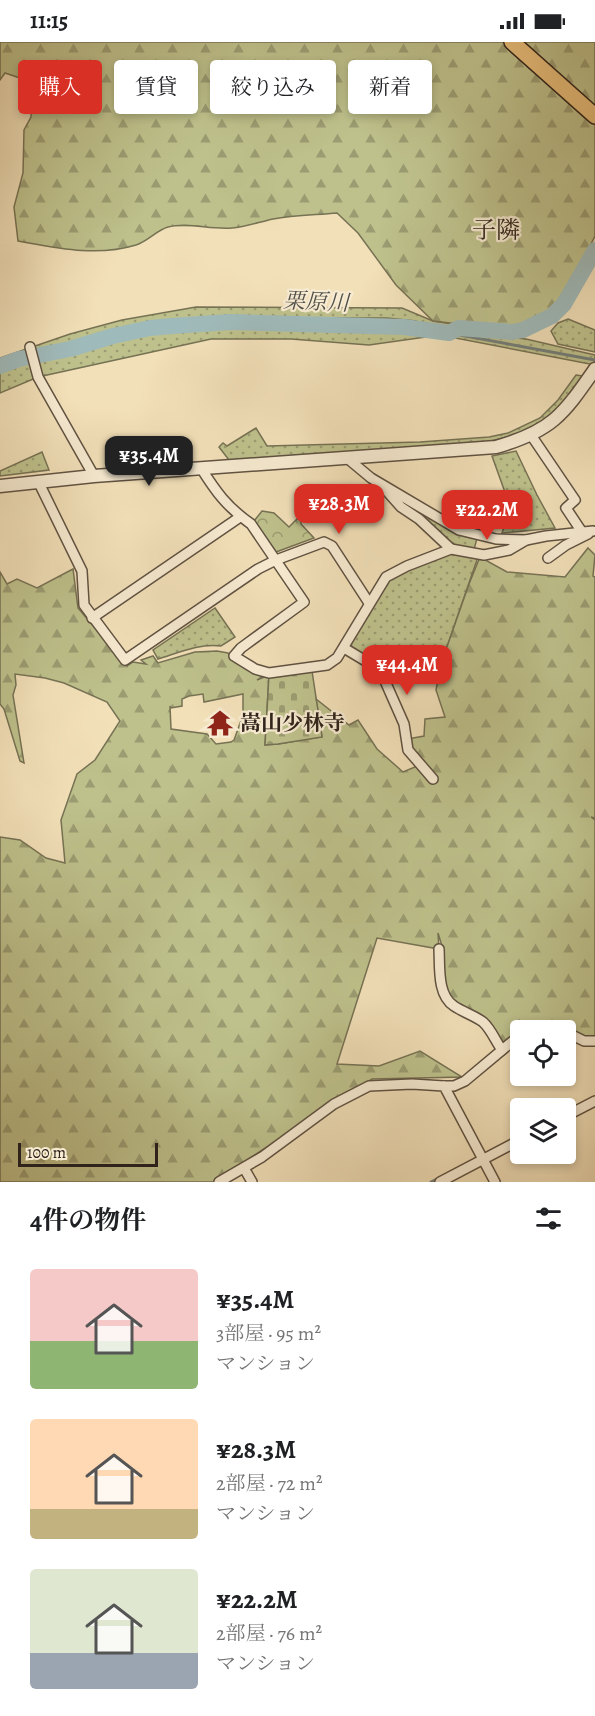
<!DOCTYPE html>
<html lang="ja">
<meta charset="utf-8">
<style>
body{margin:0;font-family:Alegreya,"Noto Serif JP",serif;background:#f6f6f6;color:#202124;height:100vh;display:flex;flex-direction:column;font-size:22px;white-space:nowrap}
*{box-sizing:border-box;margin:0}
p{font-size:20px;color:#757577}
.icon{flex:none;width:33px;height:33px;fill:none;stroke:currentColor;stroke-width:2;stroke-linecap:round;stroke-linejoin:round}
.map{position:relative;height:1140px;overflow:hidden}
.details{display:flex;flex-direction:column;background:#fff;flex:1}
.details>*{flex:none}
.guide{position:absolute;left:18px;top:18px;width:560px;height:54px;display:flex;gap:12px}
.tools{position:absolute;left:510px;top:978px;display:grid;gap:12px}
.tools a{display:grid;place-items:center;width:66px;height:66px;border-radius:6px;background:#fff;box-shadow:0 3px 9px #0003;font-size:30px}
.scale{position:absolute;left:18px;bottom:15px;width:140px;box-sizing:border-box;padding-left:6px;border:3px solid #2f231b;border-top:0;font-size:16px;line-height:21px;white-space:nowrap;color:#2f231b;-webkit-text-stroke:4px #f7ebd2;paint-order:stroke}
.price{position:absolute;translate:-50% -51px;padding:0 14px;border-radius:12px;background:#d93025;color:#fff;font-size:20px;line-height:39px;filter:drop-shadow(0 2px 3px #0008)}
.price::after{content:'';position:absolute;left:50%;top:36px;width:18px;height:14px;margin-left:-9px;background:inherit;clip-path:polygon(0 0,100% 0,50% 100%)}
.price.selected{background:#222;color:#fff}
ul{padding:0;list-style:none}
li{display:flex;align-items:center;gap:18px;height:150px;padding:0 30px}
li span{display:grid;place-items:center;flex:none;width:168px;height:120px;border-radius:6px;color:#555}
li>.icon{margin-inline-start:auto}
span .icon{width:72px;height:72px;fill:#fffc;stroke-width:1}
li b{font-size:26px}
h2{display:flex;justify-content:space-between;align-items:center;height:72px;padding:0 30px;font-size:26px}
.tag{padding:0 21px;border-radius:6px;background:#fff;box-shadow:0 3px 9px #0003;font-size:21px;line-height:54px}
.tag.selected{background:#d93025;color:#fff}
.status{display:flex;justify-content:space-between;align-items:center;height:42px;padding:0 30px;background:#fff;direction:ltr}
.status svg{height:16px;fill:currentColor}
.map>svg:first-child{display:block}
</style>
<div class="status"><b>11:15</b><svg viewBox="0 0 49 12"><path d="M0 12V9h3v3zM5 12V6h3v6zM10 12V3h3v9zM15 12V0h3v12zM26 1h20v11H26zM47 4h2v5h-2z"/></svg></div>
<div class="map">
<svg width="595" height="1140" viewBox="0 0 595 1140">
<defs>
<pattern id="grass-dots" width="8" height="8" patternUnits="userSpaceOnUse" patternTransform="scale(1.5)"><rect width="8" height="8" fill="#bec18c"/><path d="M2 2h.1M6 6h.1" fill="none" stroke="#9b9c72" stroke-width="1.8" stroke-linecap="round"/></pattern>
<pattern id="forest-firs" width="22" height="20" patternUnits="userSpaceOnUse" patternTransform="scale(1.5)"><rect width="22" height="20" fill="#bec18c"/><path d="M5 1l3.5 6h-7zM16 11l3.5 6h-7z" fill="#9b9c72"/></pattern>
<pattern id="cemetery-stones" width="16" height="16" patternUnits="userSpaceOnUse" patternTransform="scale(1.5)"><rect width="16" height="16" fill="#bec18c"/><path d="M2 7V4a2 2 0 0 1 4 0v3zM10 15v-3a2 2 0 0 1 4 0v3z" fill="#9b9c72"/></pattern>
<pattern id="park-crowns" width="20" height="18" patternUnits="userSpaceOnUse" patternTransform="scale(1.5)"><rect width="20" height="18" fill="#bec18c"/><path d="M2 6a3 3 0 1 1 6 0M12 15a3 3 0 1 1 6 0" fill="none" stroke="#9b9c72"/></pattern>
</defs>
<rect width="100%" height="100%" fill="#f2e0b9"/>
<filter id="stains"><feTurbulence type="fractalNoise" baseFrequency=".00333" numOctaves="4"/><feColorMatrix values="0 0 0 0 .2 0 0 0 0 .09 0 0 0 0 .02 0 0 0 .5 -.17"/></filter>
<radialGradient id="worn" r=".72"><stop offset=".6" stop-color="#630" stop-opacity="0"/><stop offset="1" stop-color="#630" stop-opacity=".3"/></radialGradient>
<g fill="url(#grass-dots)" stroke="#767254" stroke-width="1.5">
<polygon points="196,265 402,266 433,279 479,286 503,294 526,297 595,313 595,323 440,293 369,303 291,297 211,297 38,335 0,351 0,316 70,292 122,278"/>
<polygon points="568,277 595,288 595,310 558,302 551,289 558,281"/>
<path d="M576 333 583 334C554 375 537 389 487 400L229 418 219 405 223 401 227 404 256 386 267 404 420 400 489 395 508 391 540 376 558 358Z"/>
<polygon points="516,409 537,453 555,486 502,491 511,467 492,414"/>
<polygon points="42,410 49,428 0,434 0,429"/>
<polygon points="419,466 477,496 474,508 453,505 416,472"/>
<polygon points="451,507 479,512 441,622 397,610 383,637 347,608 356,584 385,537"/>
<path d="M215 566 235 595 221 604C199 601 178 611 158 617L153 608Z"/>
</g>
<g fill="url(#forest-firs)" stroke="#767254" stroke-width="1.5" fill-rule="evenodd">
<path d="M0 0H595V194L577 230 548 273 522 285 476 284 433 279 396 243 358 191 337 171C316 173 294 173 273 177 259 180 246 185 232 186 210 188 189 180 168 185 157 188 148 199 136 203 97 215 57 206 18 199L14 165 23 131 24 88 31 75 32 40 5 31 0 38Z"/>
<path d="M194 276H387L416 279 426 289C367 289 308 287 249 285 226 285 197 291 176 281Z"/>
<path d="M588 506 595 513 593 534 595 535V776L591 775 595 778V997L581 994 562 984 530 982 504 1003 456 962 449 952 443 939V907L438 891 439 907 377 896 337 1022 379 1024 420 1009 462 1035 372 1037 213 1140H0V795L20 798 46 816 65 821 61 778 77 732 95 718 120 679 107 660 64 641 45 636 15 632 16 643 13 653 24 721 20 719 4 667 0 662V530L7 542 17 537 37 546 73 527 78 566 127 624 133 620 146 622 141 618 153 614 158 621 195 610 217 609 228 611 233 616 267 631 257 638 269 633 265 703 278 702 322 695 316 657 349 683 358 678 377 707 403 730 420 723 408 708 407 697 424 694 425 677 445 675 436 648 441 622 469 542 480 515 507 530 565 535ZM203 652 204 660 243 652V673L234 698 231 700 216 702 207 692 171 687 170 664 171 666 182 664V657L189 654Z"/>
</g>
<polygon fill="url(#cemetery-stones)" stroke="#767254" stroke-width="1.5" points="312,629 322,695 278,702 265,703 269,633"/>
<polygon fill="url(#park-crowns)" stroke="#767254" stroke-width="1.5" points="262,469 274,471 289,485 302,472 301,482 314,496 276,510 254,479"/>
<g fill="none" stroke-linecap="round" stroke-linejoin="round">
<g stroke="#727e7a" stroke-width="3">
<polyline points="449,291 595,318"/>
<polyline points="431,1140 439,1136"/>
</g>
<polyline stroke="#9fbaba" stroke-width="16" points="0,324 19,317 70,307 113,294 150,286 172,284 230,280 404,285 449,291 459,286 512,290 523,288 552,274 564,262 595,208"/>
<g stroke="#605242" stroke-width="12">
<g id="minor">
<polyline points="30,305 38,335 94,434"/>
<polyline points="531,393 575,458 566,466 582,490"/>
<polyline points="347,416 371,436 459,488 496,497 526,498"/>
<path d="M201 426C216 450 227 465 251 482L304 560 241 606 234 614 255 627 269 631 327 623 337 616 386 535 407 524 451 507 484 513 509 508 526 498 546 494 593 489"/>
<polyline points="38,439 82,529 84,563 125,618 258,527 276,518 324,500 332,504 369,561"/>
<polyline points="384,446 401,465 419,477 451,507"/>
<polyline points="548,516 566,503 588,492"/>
<polyline points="92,576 240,475"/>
<polyline points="344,606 369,621 385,639 404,682 408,708 433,737"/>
<path d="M439 907C440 925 437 953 454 964 463 970 475 974 483 980 491 987 496 1000 502 1008"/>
<polyline points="526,988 532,986 555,988"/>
<polyline points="566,990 584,999 595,999"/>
<polyline points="444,1044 454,1044 465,1039 520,993"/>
<polyline points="566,1074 595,1059"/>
<polyline points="244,1126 252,1140"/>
<polyline points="219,1140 262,1115 334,1062 369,1044 412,1042 444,1044 495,1140"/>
<polyline points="440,1140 520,1098"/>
</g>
</g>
<g stroke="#605242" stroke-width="15">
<path id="tertiary" d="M0 444 94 434 496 405C552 389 563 373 595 327"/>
</g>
<g stroke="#2f231b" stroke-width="18">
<polyline id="primary" points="512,0 595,74"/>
</g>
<use href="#minor" stroke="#f7ebd2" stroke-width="9"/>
<use href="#tertiary" stroke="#f7ebd2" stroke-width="12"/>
<use href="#primary" stroke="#e9c07c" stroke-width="15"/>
</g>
<defs>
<g id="temple-bare" transform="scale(2.07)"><path d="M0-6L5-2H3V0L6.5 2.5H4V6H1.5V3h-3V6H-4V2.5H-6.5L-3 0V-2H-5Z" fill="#8f2418" stroke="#f7ebd2" stroke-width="2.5" paint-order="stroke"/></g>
</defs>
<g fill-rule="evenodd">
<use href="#temple-bare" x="220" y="681"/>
</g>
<g text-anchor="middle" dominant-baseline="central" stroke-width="4.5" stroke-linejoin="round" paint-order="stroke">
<g font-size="21" font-weight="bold" fill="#2f231b" stroke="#f7ebd2" text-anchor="start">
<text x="240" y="681">嵩山少林寺</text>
</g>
<g font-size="22" font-style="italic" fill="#51504b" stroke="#f7ebd2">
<text transform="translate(316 260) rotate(2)">栗原川</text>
</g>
<g font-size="24" fill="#2f231b" stroke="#f7ebd2">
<text x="496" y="188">子隣</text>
</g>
</g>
<rect width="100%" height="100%" filter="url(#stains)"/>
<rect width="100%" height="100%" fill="url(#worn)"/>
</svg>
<div class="tools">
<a><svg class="icon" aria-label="locate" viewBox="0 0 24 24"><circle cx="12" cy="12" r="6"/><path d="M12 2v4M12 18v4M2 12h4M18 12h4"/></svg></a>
<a><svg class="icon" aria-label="layers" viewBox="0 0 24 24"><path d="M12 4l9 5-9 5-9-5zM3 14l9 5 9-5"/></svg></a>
</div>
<div class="scale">100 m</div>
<b class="price selected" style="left:149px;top:445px">¥35.4M</b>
<b class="price" style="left:339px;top:493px">¥28.3M</b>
<b class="price" style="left:487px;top:499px">¥22.2M</b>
<b class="price" style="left:407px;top:654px">¥44.4M</b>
<div class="guide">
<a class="tag selected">購入</a>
<a class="tag">賃貸</a>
<a class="tag">絞り込み</a>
<a class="tag">新着</a>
</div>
</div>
<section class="details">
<h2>4件の物件<svg class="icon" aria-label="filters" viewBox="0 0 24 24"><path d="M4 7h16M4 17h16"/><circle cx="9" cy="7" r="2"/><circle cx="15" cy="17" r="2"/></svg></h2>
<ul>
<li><span style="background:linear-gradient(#f6c9c9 60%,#8fb573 0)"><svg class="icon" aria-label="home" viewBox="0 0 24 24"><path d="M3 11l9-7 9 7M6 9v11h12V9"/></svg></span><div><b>¥35.4M</b><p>3部屋 · 95 m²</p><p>マンション</p></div></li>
<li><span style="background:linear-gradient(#ffd9b3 75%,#c2b280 0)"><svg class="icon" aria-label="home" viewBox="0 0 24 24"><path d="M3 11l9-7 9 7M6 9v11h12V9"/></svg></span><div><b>¥28.3M</b><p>2部屋 · 72 m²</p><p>マンション</p></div></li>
<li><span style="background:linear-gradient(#dfe7d0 70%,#9aa5b1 0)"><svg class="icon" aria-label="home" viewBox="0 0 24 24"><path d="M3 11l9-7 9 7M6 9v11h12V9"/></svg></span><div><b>¥22.2M</b><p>2部屋 · 76 m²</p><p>マンション</p></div></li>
</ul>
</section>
